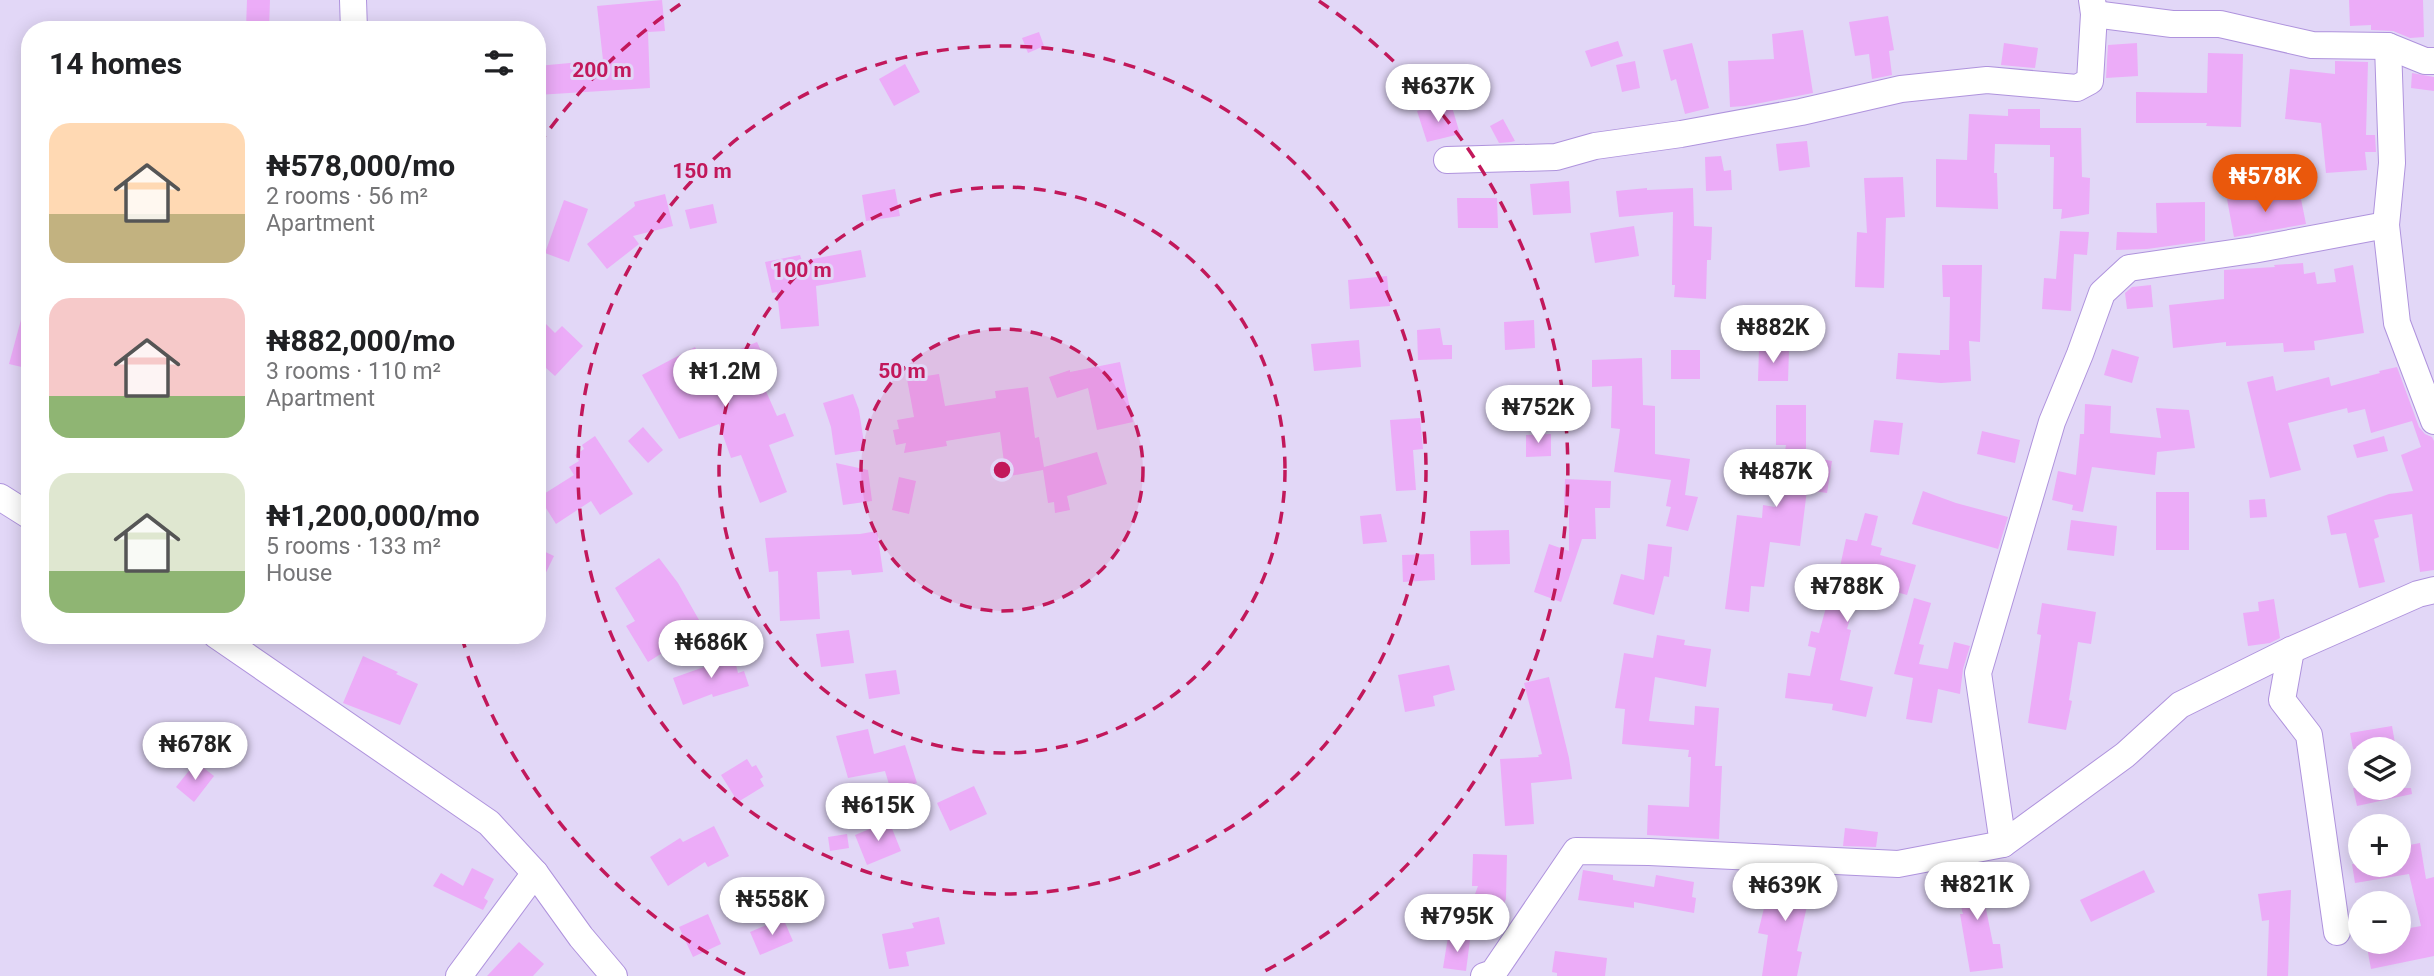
<!DOCTYPE html>
<meta charset="utf-8">
<style>
body{margin:0;font-family:Roboto,sans-serif;background:#f6f6f6;color:#202124;height:100vh;display:flex;flex-direction:column;font-size:26px;white-space:nowrap}
*{box-sizing:border-box;margin:0}
p{font-size:23px;color:#757577}
.icon{flex:none;width:38px;height:38px;fill:none;stroke:currentColor;stroke-width:2;stroke-linecap:round;stroke-linejoin:round}
.map{position:relative;flex:1;overflow:hidden}
.panel{position:absolute;left:21px;top:21px;width:525px;height:623px;display:flex;flex-direction:column;background:#fff;border-radius:28px;box-shadow:0 4px 18px #0003}
.panel>*{flex:none}
.buttons{position:absolute;left:2348px;top:737px;display:grid;gap:14px}
.buttons a{display:grid;place-items:center;width:63px;height:63px;border-radius:50%;background:#fff;box-shadow:0 4px 18px #0003;font-size:35px}
.price{position:absolute;translate:-50% -60px;padding:0 16px;border-radius:24px;background:#fff;color:#222;font-size:23px;line-height:46px;filter:drop-shadow(0 2px 4px #0008)}
.price::after{content:'';position:absolute;left:50%;top:42px;width:21px;height:16px;margin-left:-10px;background:inherit;clip-path:polygon(0 0,100% 0,50% 100%)}
.price.current{background:#ea580c;color:#fff}
ul{padding:0;list-style:none}
li{display:flex;align-items:center;gap:21px;height:175px;padding:0 28px}
li span{display:grid;place-items:center;flex:none;width:196px;height:140px;border-radius:21px;color:#555}
li>.icon{margin-inline-start:auto}
span .icon{width:84px;height:84px;fill:#fffc;stroke-width:1}
li b{font-size:30px}
h2{display:flex;justify-content:space-between;align-items:center;height:84px;padding:0 28px;font-size:30px}
.map>svg:first-child{display:block}
</style>
<div class="map">
<svg width="2434" height="976" viewBox="0 0 2434 976">
<rect width="100%" height="100%" fill="#e2d7f7"/>
<g fill="#ecacf8">
<polygon points="247,0 270,0 269,30 246,28"/>
<polygon points="662,0 665,31 648,32 650,88 537,95 537,66 603,60 597,6"/>
<polygon points="2349,0 2423,0 2424,37 2410,38 2393,31 2371,30 2371,25 2350,26"/>
<polygon points="1888,16 1894,50 1889,51 1892,75 1872,79 1869,54 1855,56 1849,22"/>
<polygon points="1803,30 1813,93 1745,106 1730,107 1728,61 1774,59 1772,34"/>
<polygon points="1039,32 1044,46 1028,53 1022,38"/>
<polygon points="1618,41 1623,56 1591,67 1585,51"/>
<polygon points="1692,43 1709,108 1685,114 1676,79 1671,81 1663,50"/>
<polygon points="2004,43 2038,48 2035,68 2001,65"/>
<polygon points="2137,43 2138,76 2106,78 2108,45"/>
<polygon points="2208,53 2243,54 2241,127 2206,126 2207,123 2136,123 2136,92 2207,93"/>
<polygon points="1635,61 1640,88 1622,92 1616,65"/>
<polygon points="2335,61 2368,62 2366,135 2375,135 2376,152 2365,152 2367,170 2326,173 2321,123 2285,119 2290,69 2335,74"/>
<polygon points="905,64 920,92 894,106 879,79"/>
<polygon points="2412,73 2434,77 2434,91 2411,88"/>
<polygon points="1433,106 1435,112 1452,107 1460,134 1427,142 1417,111"/>
<polygon points="2008,109 2040,109 2040,128 2081,128 2082,177 2090,178 2089,214 2061,219 2062,209 2053,209 2054,157 2050,157 2050,145 1995,144 1994,173 1997,173 1998,209 1936,207 1936,159 1967,160 1969,114 2008,116"/>
<polygon points="1503,119 1515,141 1511,142 1499,143 1490,126"/>
<polygon points="1807,141 1810,167 1779,171 1776,144"/>
<polygon points="1721,156 1724,171 1731,170 1732,190 1706,191 1705,157"/>
<polygon points="1903,177 1905,217 1886,218 1884,288 1855,287 1857,232 1867,233 1864,178"/>
<polygon points="1569,181 1571,213 1533,215 1530,184"/>
<polygon points="1647,188 1647,190 1693,188 1694,226 1712,227 1711,260 1707,260 1706,299 1674,297 1675,285 1672,285 1673,212 1619,217 1616,191"/>
<polygon points="895,189 900,216 866,221 862,195"/>
<polygon points="2261,193 2263,201 2300,194 2306,224 2234,237 2227,199"/>
<polygon points="665,194 673,226 633,236 639,244 607,269 587,244 635,206 634,202"/>
<polygon points="1457,198 1497,198 1498,228 1458,228"/>
<polygon points="564,200 588,209 569,262 545,253"/>
<polygon points="2205,202 2205,241 2147,249 2116,250 2117,232 2157,233 2156,203"/>
<polygon points="713,204 717,223 690,229 685,210"/>
<polygon points="1634,226 1639,256 1595,263 1590,233"/>
<polygon points="2060,231 2089,232 2087,255 2074,254 2071,311 2042,309 2044,278 2056,279"/>
<polygon points="861,250 866,277 816,286 819,326 781,329 777,292 772,293 765,262 800,255 802,261"/>
<polygon points="2303,263 2304,274 2315,272 2317,284 2336,282 2334,269 2353,265 2364,333 2314,341 2315,350 2284,352 2283,343 2226,346 2226,342 2173,348 2169,305 2224,299 2224,270 2275,267 2274,265"/>
<polygon points="1942,265 1982,265 1980,342 1969,341 1971,381 1941,383 1896,379 1898,353 1940,355 1940,350 1949,350 1950,297 1943,297"/>
<polygon points="1387,276 1390,306 1350,309 1348,280"/>
<polygon points="2151,285 2153,307 2127,309 2125,293 2132,287"/>
<polygon points="25,305 30,305 30,369 9,364"/>
<polygon points="537,315 555,333 562,326 583,346 555,376 537,360"/>
<polygon points="1534,320 1535,348 1505,350 1504,322"/>
<polygon points="1440,328 1443,345 1452,345 1452,359 1418,360 1417,330"/>
<polygon points="1359,340 1361,367 1314,371 1311,344"/>
<polygon points="757,342 764,357 753,362 777,416 785,413 794,436 769,445 787,492 760,503 741,455 731,458 719,424 679,439 642,375 695,347 703,364"/>
<polygon points="1759,348 1789,349 1788,381 1758,381"/>
<polygon points="2112,349 2139,357 2132,383 2104,375"/>
<rect x="1671" y="350" width="29" height="29"/>
<polygon points="1642,358 1643,405 1655,406 1655,454 1690,459 1685,495 1698,497 1688,531 1666,526 1671,507 1666,506 1671,480 1614,472 1620,429 1611,428 1612,386 1592,387 1592,360"/>
<polygon points="1120,362 1133,422 1097,430 1088,388 1057,398 1049,377 1070,370 1070,372"/>
<polygon points="2397,367 2419,427 2425,434 2432,437 2434,441 2434,570 2420,572 2412,514 2374,520 2379,537 2374,539 2385,582 2359,588 2346,533 2331,535 2327,516 2389,494 2413,491 2401,455 2421,447 2412,421 2371,433 2365,409 2348,413 2347,408 2288,423 2301,470 2270,478 2247,382 2273,376 2276,391 2329,377 2331,386 2380,373 2379,371"/>
<polygon points="939,374 945,406 996,398 995,391 1028,387 1035,438 1039,437 1044,467 1097,452 1107,484 1067,496 1070,510 1055,513 1054,502 1048,503 1043,470 1010,476 1008,462 1004,462 1000,432 946,441 947,446 904,453 906,443 896,445 893,430 899,429 897,420 914,417 907,379"/>
<polygon points="853,394 859,410 865,450 835,455 831,427 823,403"/>
<polygon points="2085,404 2111,406 2110,433 2161,438 2156,408 2189,410 2195,448 2157,452 2155,475 2092,467 2083,512 2072,510 2073,505 2052,500 2058,471 2076,475 2080,434 2084,434"/>
<polygon points="1776,405 1806,405 1806,456 1832,461 1827,493 1807,490 1800,546 1770,542 1764,587 1751,586 1749,612 1725,609 1737,515 1762,518 1763,505 1775,507 1786,445 1776,445"/>
<polygon points="1420,418 1423,449 1413,450 1416,490 1396,491 1390,420"/>
<polygon points="1874,420 1903,423 1899,455 1870,452"/>
<polygon points="643,427 663,450 648,463 628,441"/>
<polygon points="1982,431 2020,440 2015,463 1977,454"/>
<polygon points="1551,434 1551,456 1526,457 1526,435"/>
<polygon points="595,436 633,494 600,515 591,501 556,524 539,497 574,475 569,467 579,461 575,455 584,449 582,445"/>
<polygon points="2384,436 2388,451 2357,458 2353,445"/>
<polygon points="836,463 868,470 872,501 843,505"/>
<polygon points="899,477 916,481 909,514 892,510"/>
<polygon points="1565,479 1611,481 1610,508 1595,508 1596,539 1582,539 1561,602 1534,592 1549,544 1569,551 1569,507 1564,507"/>
<polygon points="1923,491 1956,503 2008,517 1998,549 1912,524"/>
<rect x="2156" y="492" width="33" height="58"/>
<polygon points="2265,499 2267,517 2250,518 2249,500"/>
<polygon points="1865,513 1878,516 1871,545 1882,548 1880,555 1916,565 1907,595 1868,584 1867,587 1860,585 1847,629 1851,630 1840,680 1873,687 1866,717 1832,710 1833,704 1785,698 1788,673 1810,676 1816,648 1808,646 1811,631 1819,633 1831,589 1835,590 1846,539 1857,541"/>
<polygon points="1381,514 1387,542 1363,544 1360,516"/>
<polygon points="2071,520 2117,526 2114,556 2067,550"/>
<polygon points="1509,530 1510,564 1471,565 1470,531"/>
<polygon points="877,531 883,572 852,575 851,570 817,572 820,619 780,621 778,571 769,572 765,538 860,534"/>
<polygon points="1648,544 1672,547 1669,577 1664,576 1654,615 1613,604 1621,574 1644,580"/>
<polygon points="537,548 554,556 537,591"/>
<polygon points="1434,554 1435,580 1403,582 1402,555"/>
<polygon points="659,558 678,583 703,627 648,662 626,626 635,621 615,588"/>
<polygon points="1914,598 1931,603 1919,644 1924,645 1919,664 1948,669 1954,642 1970,646 1963,669 1960,694 1938,689 1932,723 1906,719 1913,678 1894,674"/>
<polygon points="2274,599 2280,638 2270,643 2248,646 2243,613 2259,611 2258,602"/>
<polygon points="2042,603 2096,612 2091,644 2078,642 2069,700 2072,701 2066,730 2028,723 2041,635 2037,634"/>
<polygon points="849,630 854,663 821,667 816,634"/>
<polygon points="1657,635 1685,640 1684,645 1711,649 1706,687 1655,677 1649,721 1694,725 1695,706 1719,708 1715,766 1722,766 1719,839 1647,835 1648,805 1689,807 1691,757 1688,757 1689,750 1622,744 1625,709 1615,708 1624,653 1653,658"/>
<polygon points="733,653 738,673 744,671 749,686 713,697 712,694 683,705 673,678 704,667 702,662"/>
<polygon points="363,656 398,672 396,674 418,684 400,725 343,703"/>
<polygon points="1449,665 1455,690 1433,696 1435,706 1405,712 1398,675"/>
<polygon points="896,670 900,694 869,699 865,674"/>
<polygon points="1549,677 1569,758 1572,779 1531,783 1534,824 1505,826 1500,759 1539,757 1538,755 1542,754 1524,683"/>
<polygon points="2392,726 2396,749 2353,749 2350,733"/>
<polygon points="868,729 874,754 905,745 917,783 891,791 885,771 848,778 836,736"/>
<polygon points="747,759 752,767 756,765 763,777 760,779 764,786 738,802 721,775"/>
<polygon points="196,762 214,776 194,802 176,787"/>
<polygon points="974,786 987,814 950,831 937,803"/>
<polygon points="2353,788 2411,788 2412,794 2357,806"/>
<polygon points="889,821 901,851 867,865 855,835"/>
<polygon points="714,826 729,856 708,867 705,862 668,886 650,857 680,838 683,842"/>
<polygon points="1845,828 1878,832 1876,847 1843,846"/>
<polygon points="847,834 849,848 830,851 828,837"/>
<polygon points="2420,843 2426,879 2434,877 2434,956 2371,969 2366,942 2399,942 2399,930 2421,926 2409,874 2355,883 2352,864 2399,864 2399,847"/>
<polygon points="1473,854 1507,855 1506,899 1498,917 1471,905 1478,886 1472,886"/>
<polygon points="472,868 494,879 484,898 488,901 483,910 433,886 441,873 463,886"/>
<polygon points="1984,868 1990,892 1983,894 1993,944 2000,944 2003,968 1970,972 1960,914 1963,914 1953,876"/>
<polygon points="1583,870 1613,875 1613,880 1654,887 1656,875 1694,882 1692,897 1696,898 1694,913 1634,902 1634,908 1578,900"/>
<polygon points="2144,870 2155,892 2091,922 2080,900"/>
<polygon points="1771,874 1813,876 1808,906 1807,906 1797,951 1802,952 1797,976 1762,976 1768,935 1758,933 1764,908 1766,909"/>
<polygon points="2291,890 2288,976 2267,976 2269,920 2262,921 2258,894"/>
<polygon points="708,914 721,944 693,957 679,927"/>
<polygon points="939,917 945,944 906,952 909,966 889,969 882,934 914,928 912,923"/>
<polygon points="783,918 793,941 760,955 750,932"/>
<polygon points="1448,937 1470,940 1466,971 1443,968"/>
<polygon points="519,942 544,964 533,976 487,976"/>
<polygon points="1555,951 1607,958 1605,976 1557,976 1557,973 1552,972"/>
</g>
<g fill="none" stroke-linecap="round" stroke-linejoin="round">
<g stroke="#af93dd" stroke-width="28">
<g id="minor">
<polyline points="353,0 354,30"/>
<polyline points="2094,14 2172,24 2220,24 2312,45 2388,46 2425,61 2434,61"/>
<polyline points="2388,46 2392,163 2386,225 2397,323 2434,421"/>
<polyline points="1447,160 1556,157 1595,146 1681,134 1801,112 1901,89 1987,80 2077,88 2090,81 2094,14 2092,0"/>
<polyline points="0,497 30,516"/>
<polyline points="216,635 489,823 535,873 581,937 614,976"/>
<polyline points="2291,650 2282,700 2309,735 2337,932"/>
<polyline points="2003,844 1978,673 2052,422 2080,354 2102,293 2129,268 2253,250 2386,225"/>
<polyline points="459,976 535,873"/>
<polyline points="1484,976 1493,973 1576,851 1649,852 1898,864 2003,844 2125,755 2180,705 2291,650 2418,594 2434,590"/>
</g>
</g>
<use href="#minor" stroke="#fff" stroke-width="26"/>
</g>
<circle cx="1002" cy="470" r="141" fill="#c2185b" fill-opacity=".12"/>
<g fill="none" stroke="#c2185b" stroke-width="3.5" stroke-dasharray="12 9">
<circle cx="1002" cy="470" r="141"/>
<circle cx="1002" cy="470" r="283"/>
<circle cx="1002" cy="470" r="424"/>
<path d="M745 974A566 566 0 0 1 461 635M538 145A566 566 0 0 1 685 1M1319 1A566 566 0 0 1 1259 974"/>
</g>
<circle cx="1002" cy="470" r="10" fill="#c2185b" stroke="#e2d7f7" stroke-width="3.5"/>
<g font-size="21" text-anchor="middle" font-weight="bold" fill="#c2185b" stroke="#e2d7f7" stroke-width="6" stroke-linejoin="round" paint-order="stroke">
<text x="602" y="77">200 m</text>
<text x="702" y="178">150 m</text>
<text x="802" y="277">100 m</text>
<text x="902" y="378">50 m</text>
</g>
</svg>
<div class="buttons">
<a><svg class="icon" aria-label="layers" viewBox="0 0 24 24"><path d="M12 4l9 5-9 5-9-5zM3 14l9 5 9-5"/></svg></a>
<a>+</a>
<a>−</a>
</div>
<b class="price" style="left:1438px;top:124px">₦637K</b>
<b class="price current" style="left:2265px;top:214px">₦578K</b>
<b class="price" style="left:1773px;top:365px">₦882K</b>
<b class="price" style="left:725px;top:409px">₦1.2M</b>
<b class="price" style="left:1538px;top:445px">₦752K</b>
<b class="price" style="left:1776px;top:509px">₦487K</b>
<b class="price" style="left:1847px;top:624px">₦788K</b>
<b class="price" style="left:711px;top:680px">₦686K</b>
<b class="price" style="left:195px;top:782px">₦678K</b>
<b class="price" style="left:878px;top:843px">₦615K</b>
<b class="price" style="left:1977px;top:922px">₦821K</b>
<b class="price" style="left:1785px;top:923px">₦639K</b>
<b class="price" style="left:772px;top:937px">₦558K</b>
<b class="price" style="left:1457px;top:954px">₦795K</b>
<section class="panel">
<h2>14 homes<svg class="icon" aria-label="filters" viewBox="0 0 24 24"><path d="M4 7h16M4 17h16"/><circle cx="9" cy="7" r="2"/><circle cx="15" cy="17" r="2"/></svg></h2>
<ul>
<li><span style="background:linear-gradient(#ffd9b3 65%,#c2b280 0)"><svg class="icon" aria-label="home" viewBox="0 0 24 24"><path d="M3 11l9-7 9 7M6 9v11h12V9"/></svg></span><div><b>₦578,000/mo</b><p>2 rooms · 56 m²</p><p>Apartment</p></div></li>
<li><span style="background:linear-gradient(#f6c9c9 70%,#8fb573 0)"><svg class="icon" aria-label="home" viewBox="0 0 24 24"><path d="M3 11l9-7 9 7M6 9v11h12V9"/></svg></span><div><b>₦882,000/mo</b><p>3 rooms · 110 m²</p><p>Apartment</p></div></li>
<li><span style="background:linear-gradient(#dfe7d0 70%,#8fb573 0)"><svg class="icon" aria-label="home" viewBox="0 0 24 24"><path d="M3 11l9-7 9 7M6 9v11h12V9"/></svg></span><div><b>₦1,200,000/mo</b><p>5 rooms · 133 m²</p><p>House</p></div></li>
</ul>
</section>
</div>
